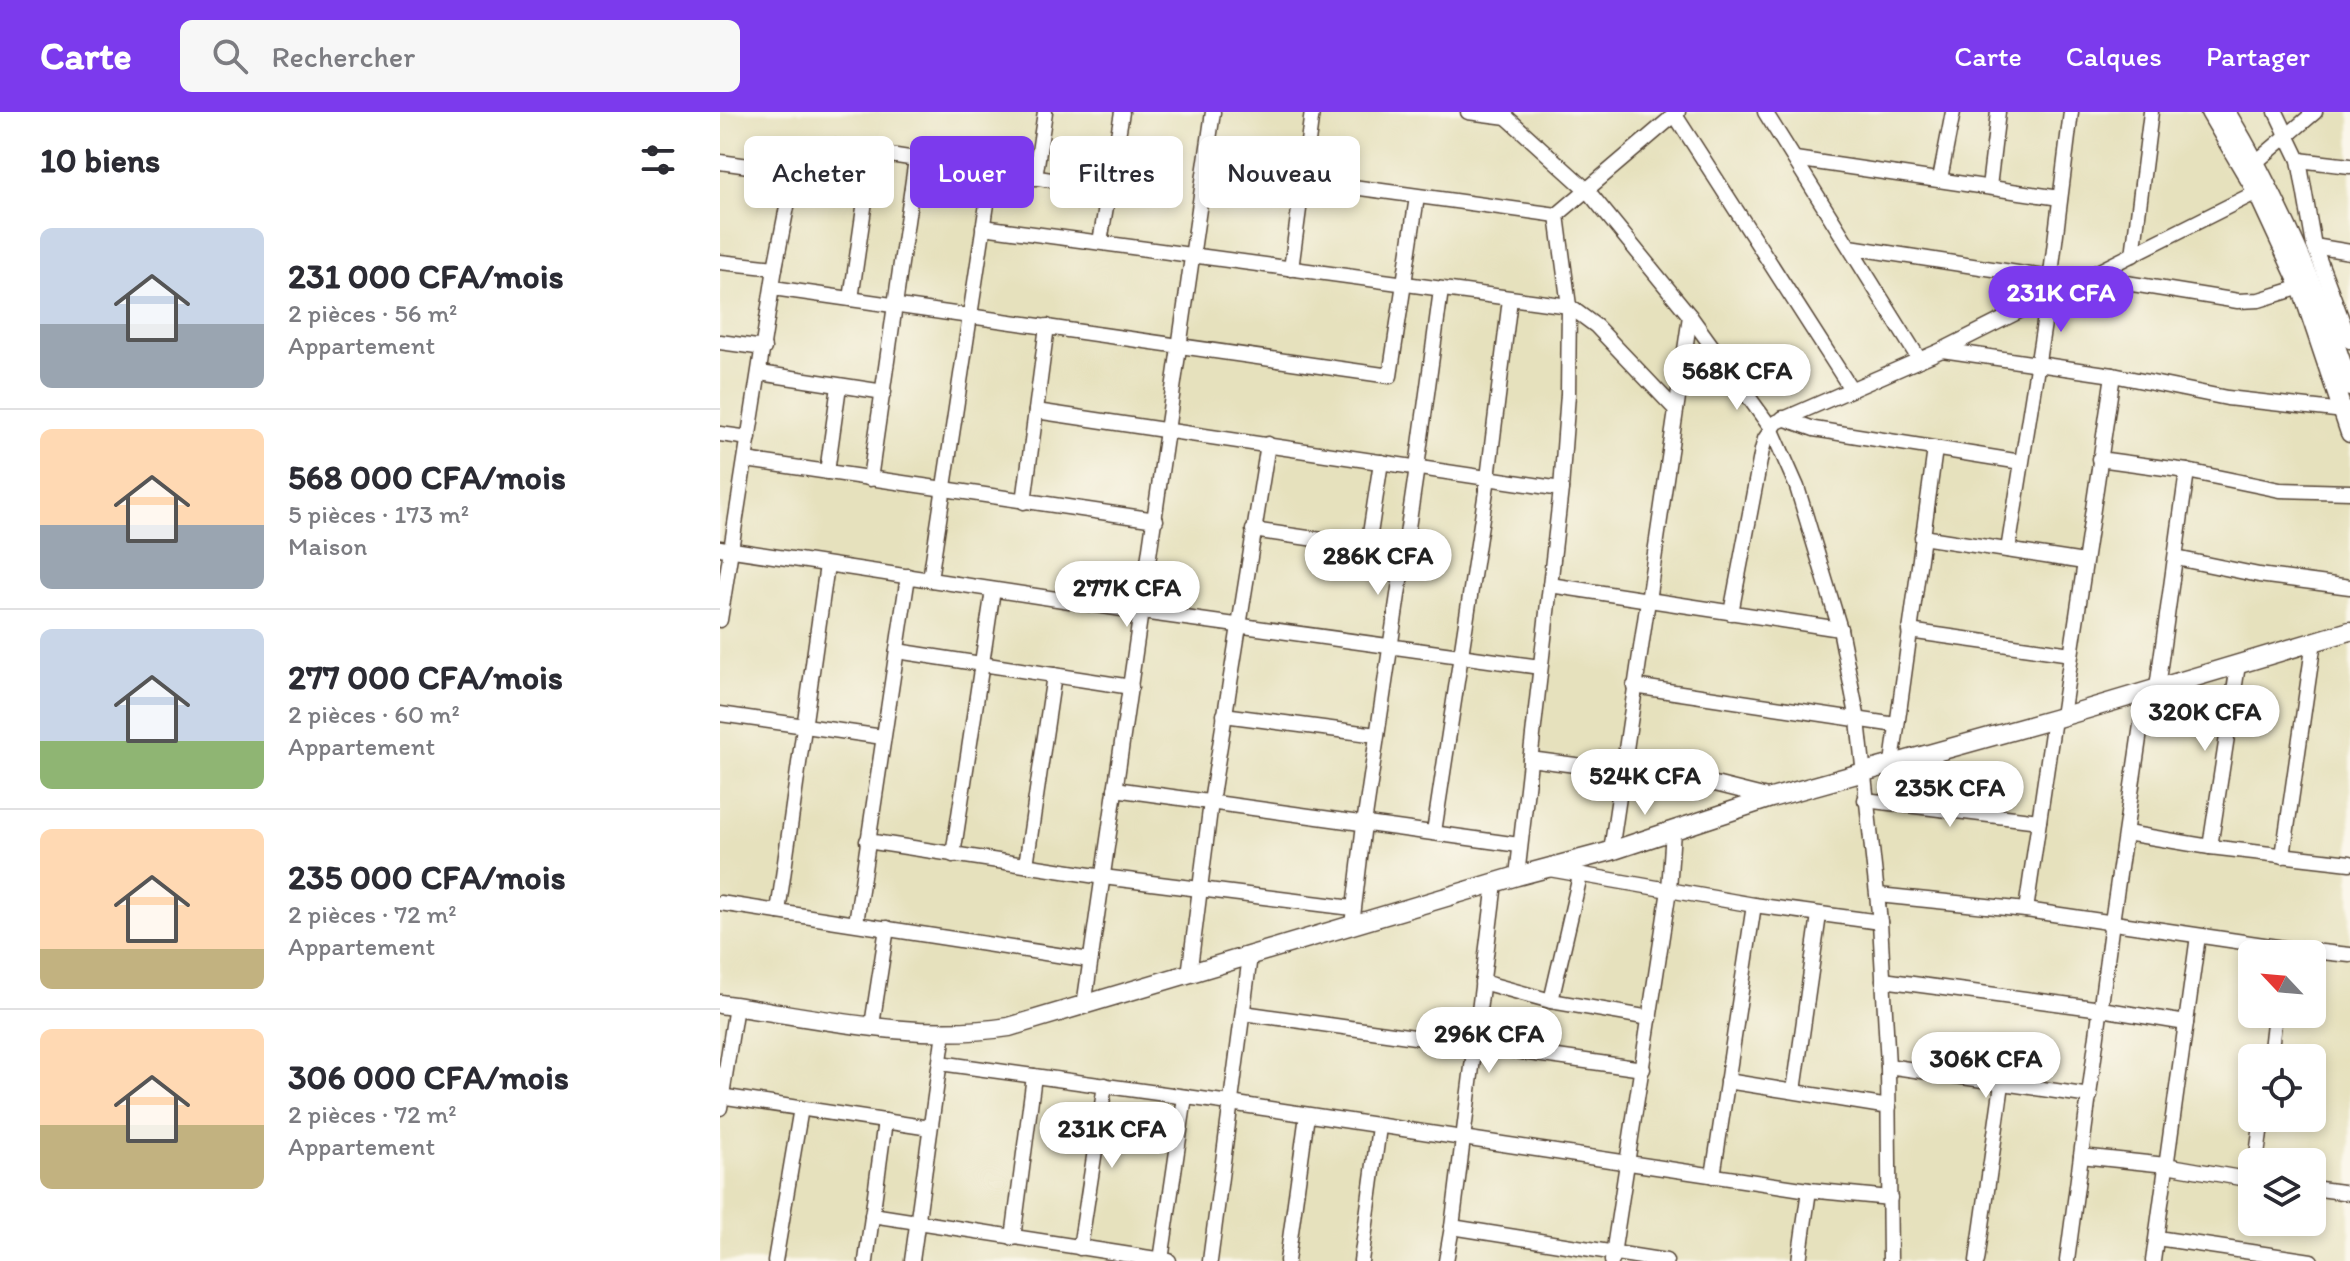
<!DOCTYPE html>
<html lang="fr">
<meta charset="utf-8">
<style>
body{margin:0;font-family:Itim,sans-serif;background:#f7f7f7;color:#2b2b33;height:100vh;display:flex;flex-direction:column;font-size:30px;white-space:nowrap}
*{box-sizing:border-box;margin:0}
p{font-size:26px;color:#7c7c81}
.icon{flex:none;width:44px;height:44px;fill:none;stroke:currentColor;stroke-width:2;stroke-linecap:round;stroke-linejoin:round}
.map{position:relative;flex:1;overflow:hidden}
.drawer{display:flex;flex-direction:column;background:#fff;width:720px}
.drawer>*{flex:none}
.hud{position:absolute;left:24px;top:24px;width:760px;height:72px;display:flex;gap:16px}
.needle{width:52px;rotate:296deg}
.tools{position:absolute;left:1518px;top:828px;display:grid;gap:16px}
.tools a{display:grid;place-items:center;width:88px;height:88px;border-radius:12px;background:#fff;box-shadow:0 4px 12px #0003;font-size:40px}
.price{position:absolute;translate:-50% -68px;padding:0 18px;border-radius:28px;background:#fff;color:#222;font-size:26px;line-height:52px;filter:drop-shadow(0 2px 4px #0008)}
.price::after{content:'';position:absolute;left:50%;top:48px;width:24px;height:18px;margin-left:-12px;background:inherit;clip-path:polygon(0 0,100% 0,50% 100%)}
.price.on{background:#7c3aed;color:#fff}
ul{padding:0;list-style:none}
li{display:flex;align-items:center;gap:24px;height:200px;padding:0 40px}
li+li{border-top:2px solid #e1e1e2}
li span{display:grid;place-items:center;flex:none;width:224px;height:160px;border-radius:12px;color:#555}
li>.icon{margin-inline-start:auto}
span .icon{width:96px;height:96px;fill:#fffc;stroke-width:1}
li b{font-size:34px}
h2{display:flex;justify-content:space-between;align-items:center;height:96px;padding:0 40px;font-size:34px}
.tag{padding:0 28px;border-radius:12px;background:#fff;box-shadow:0 4px 12px #0003;font-size:28px;line-height:72px}
.tag.on{background:#7c3aed;color:#fff}
header{display:flex;align-items:center;gap:48px;box-sizing:border-box;height:112px;padding:0 40px;background:#7c3aed;color:#fff}
header strong{font-size:38px}
nav{display:flex;gap:44px;margin-inline-start:auto;font-size:28px}
.search{width:560px;height:72px;background:#f7f7f7;display:flex;align-items:center;gap:20px;box-sizing:border-box;padding:0 28px;border-radius:12px;color:#7c7c81;font-size:30px}
main{display:flex;flex:1;min-height:0}
.map>svg:first-child{display:block}
</style>
<header>
<strong>Carte</strong>
<div class="search"><svg class="icon" aria-label="search" viewBox="0 0 24 24"><circle cx="10" cy="10" r="6"/><path d="M15 15l6 6"/></svg>Rechercher</div>
<nav><a>Carte</a><a>Calques</a><a>Partager</a></nav>
</header>
<main>
<section class="drawer">
<h2>10 biens<svg class="icon" aria-label="filters" viewBox="0 0 24 24"><path d="M4 7h16M4 17h16"/><circle cx="9" cy="7" r="2"/><circle cx="15" cy="17" r="2"/></svg></h2>
<ul>
<li><span style="background:linear-gradient(#c9d6e8 60%,#9aa5b1 0)"><svg class="icon" aria-label="home" viewBox="0 0 24 24"><path d="M3 11l9-7 9 7M6 9v11h12V9"/></svg></span><div><b>231 000 CFA/mois</b><p>2 pièces · 56 m²</p><p>Appartement</p></div></li>
<li><span style="background:linear-gradient(#ffd9b3 60%,#9aa5b1 0)"><svg class="icon" aria-label="home" viewBox="0 0 24 24"><path d="M3 11l9-7 9 7M6 9v11h12V9"/></svg></span><div><b>568 000 CFA/mois</b><p>5 pièces · 173 m²</p><p>Maison</p></div></li>
<li><span style="background:linear-gradient(#c9d6e8 70%,#8fb573 0)"><svg class="icon" aria-label="home" viewBox="0 0 24 24"><path d="M3 11l9-7 9 7M6 9v11h12V9"/></svg></span><div><b>277 000 CFA/mois</b><p>2 pièces · 60 m²</p><p>Appartement</p></div></li>
<li><span style="background:linear-gradient(#ffd9b3 75%,#c2b280 0)"><svg class="icon" aria-label="home" viewBox="0 0 24 24"><path d="M3 11l9-7 9 7M6 9v11h12V9"/></svg></span><div><b>235 000 CFA/mois</b><p>2 pièces · 72 m²</p><p>Appartement</p></div></li>
<li><span style="background:linear-gradient(#ffd9b3 60%,#c2b280 0)"><svg class="icon" aria-label="home" viewBox="0 0 24 24"><path d="M3 11l9-7 9 7M6 9v11h12V9"/></svg></span><div><b>306 000 CFA/mois</b><p>2 pièces · 72 m²</p><p>Appartement</p></div></li>
</ul>
</section>
<div class="map">
<svg width="1630" height="1149" viewBox="0 0 1630 1149">
<rect width="100%" height="100%" fill="#fbf7ec"/>
<filter id="ink" filterUnits="userSpaceOnUse"><feTurbulence type="fractalNoise" baseFrequency=".0125" numOctaves="2"/><feDisplacementMap in="SourceGraphic" scale="16" xChannelSelector="R" yChannelSelector="G"/><feConvolveMatrix kernelMatrix="1 2 1 2 8 2 1 2 1" color-interpolation-filters="sRGB"/></filter>
<filter id="wash" filterUnits="userSpaceOnUse"><feTurbulence type="fractalNoise" baseFrequency=".006" numOctaves="4" result="noise"/><feDisplacementMap in="SourceGraphic" scale="32" xChannelSelector="R" yChannelSelector="G"/><feGaussianBlur stdDeviation="1.8" result="paint"/><feColorMatrix in="noise" values="0 0 0 0 0 0 0 0 0 0 0 0 0 0 0 0 0 1.4 0 .05"/><feComposite in="paint" operator="in"/></filter>
<g filter="url(#wash)">
<rect width="100%" height="100%" fill="#e6e1bd"/>
</g>
<g filter="url(#ink)">
<g fill="none" stroke-linecap="round" stroke-linejoin="round">
<g stroke="#554536" stroke-width="17">
<g id="minor">
<polyline points="748,0 787,5"/>
<polyline points="781,0 867,78 970,204 1051,316 1077,375 1120,517 1138,608 1160,810 1168,954 1170,1149"/>
<polyline points="1045,0 1199,247"/>
<polyline points="1556,0 1579,48 1594,134 1630,229"/>
<polyline points="955,3 1131,277"/>
<polyline points="1075,47 1340,86"/>
<polyline points="1579,48 1630,54"/>
<polyline points="0,50 72,60"/>
<polyline points="1536,50 1595,0"/>
<polyline points="315,66 325,0"/>
<polyline points="1220,67 1233,0"/>
<polyline points="582,68 837,103"/>
<polyline points="1269,75 1278,0"/>
<polyline points="263,115 849,194 876,214 956,298"/>
<polyline points="380,130 402,0"/>
<polyline points="1594,134 1630,140"/>
<polyline points="1130,135 1331,166"/>
<polyline points="1413,143 1431,0"/>
<polyline points="0,150 55,156"/>
<polyline points="571,157 592,0"/>
<polyline points="1369,165 1518,189 1539,188 1581,175"/>
<polyline points="53,176 670,264 697,85"/>
<polyline points="131,187 152,40"/>
<polyline points="0,230 44,236"/>
<polyline points="1222,238 1393,263 1507,286 1624,299"/>
<polyline points="40,261 164,280"/>
<polyline points="316,299 841,377"/>
<polyline points="1063,306 1094,317 1301,350"/>
<polyline points="0,322 29,326"/>
<polyline points="1379,347 1467,359 1560,378 1630,380"/>
<polyline points="26,348 436,408"/>
<polyline points="107,360 119,274"/>
<polyline points="150,367 196,47"/>
<polyline points="304,390 327,214"/>
<polyline points="533,418 684,440"/>
<polyline points="1202,425 1364,450"/>
<polyline points="648,435 661,350"/>
<polyline points="0,436 422,500 820,555"/>
<polyline points="1288,438 1328,186 1351,0"/>
<polyline points="1456,446 1539,463 1630,475"/>
<polyline points="210,467 272,59"/>
<polyline points="830,473 1120,517"/>
<polyline points="1011,501 1042,338 1045,327 1057,310 1222,238 1537,80"/>
<polyline points="0,508 55,156 75,54 86,45 112,34 389,77"/>
<polyline points="1189,519 1351,542"/>
<polyline points="177,539 411,575"/>
<polyline points="914,574 1176,613"/>
<polyline points="1437,576 1467,359"/>
<polyline points="0,602 163,625"/>
<polyline points="504,603 657,623"/>
<polyline points="1342,604 1393,263"/>
<polyline points="810,647 991,671 1051,686"/>
<polyline points="1172,651 1215,337"/>
<polyline points="395,677 799,733"/>
<polyline points="1145,688 1319,709"/>
<polyline points="714,720 768,366 790,187"/>
<polyline points="1406,721 1490,735 1630,751"/>
<polyline points="147,729 383,765 632,796"/>
<polyline points="1490,735 1518,553"/>
<polyline points="891,739 970,204"/>
<polyline points="233,743 273,478"/>
<polyline points="1563,744 1594,529"/>
<polyline points="306,753 334,563"/>
<polyline points="829,757 1034,793 1160,810"/>
<polyline points="797,764 841,377 848,282 849,194 837,103 958,0"/>
<polyline points="1158,783 1306,798 1564,836 1630,843"/>
<polyline points="0,791 370,848"/>
<polyline points="1306,798 1334,607"/>
<polyline points="58,800 107,453"/>
<polyline points="136,811 188,464"/>
<polyline points="632,813 644,712 697,355 721,178"/>
<polyline points="469,863 491,690 548,332"/>
<polyline points="1163,868 1381,897 1466,911"/>
<polyline points="762,870 831,889 930,906"/>
<polyline points="831,889 860,764"/>
<polyline points="364,894 493,0"/>
<polyline points="523,901 923,957"/>
<polyline points="152,913 167,816"/>
<polyline points="1550,946 1555,902"/>
<polyline points="220,951 510,991 1089,1078 1170,1086"/>
<polyline points="1168,954 1370,984"/>
<polyline points="1007,969 1169,995"/>
<polyline points="1074,979 1099,803"/>
<polyline points="0,984 210,1016"/>
<polyline points="0,996 16,894"/>
<polyline points="1361,1044 1446,1053 1532,1068"/>
<polyline points="1536,1050 1542,1006"/>
<polyline points="993,1064 1034,793"/>
<polyline points="1592,1076 1630,1081"/>
<polyline points="152,1103 449,1149"/>
<polyline points="732,1115 946,1149"/>
<polyline points="293,1126 314,964"/>
<polyline points="1437,1126 1591,1149"/>
<polyline points="360,1136 385,973"/>
<polyline points="441,1148 465,985"/>
<polyline points="55,1149 81,996"/>
<polyline points="146,1149 165,1009"/>
<polyline points="192,1149 224,920"/>
<polyline points="490,1149 530,844"/>
<polyline points="567,1149 587,1003"/>
<polyline points="641,1149 659,1015"/>
<polyline points="726,1149 732,1115 775,771"/>
<polyline points="892,1149 949,778 953,718"/>
<polyline points="1079,1149 1089,1078"/>
<polyline points="1257,1149 1282,972"/>
<polyline points="1347,1149 1392,810 1426,579"/>
<polyline points="1433,1149 1478,824"/>
</g>
</g>
<g stroke="#554536" stroke-width="21">
<g id="major">
<polyline points="1490,0 1537,80 1581,175 1630,321"/>
<path d="M1506 0C1559 87 1598 179 1630 275"/>
<path d="M0 892C94 905 194 930 289 915L797 764 891 739 1051 686 1334 607 1630 519"/>
</g>
</g>
<use href="#minor" stroke="#fff" stroke-width="14"/>
<use href="#major" stroke="#fff" stroke-width="18"/>
</g>
</g>
</svg>
<div class="tools">
<a><svg class="needle" viewBox="-14 -14 28 28"><path d="M0-13l5 13h-10z" fill="#e53935"/><path d="M0 13l5-13h-10z" fill="#7c7c81"/></svg></a>
<a><svg class="icon" aria-label="locate" viewBox="0 0 24 24"><circle cx="12" cy="12" r="6"/><path d="M12 2v4M12 18v4M2 12h4M18 12h4"/></svg></a>
<a><svg class="icon" aria-label="layers" viewBox="0 0 24 24"><path d="M12 4l9 5-9 5-9-5zM3 14l9 5 9-5"/></svg></a>
</div>
<b class="price on" style="left:1341px;top:222px">231K CFA</b>
<b class="price" style="left:1017px;top:300px">568K CFA</b>
<b class="price" style="left:658px;top:485px">286K CFA</b>
<b class="price" style="left:407px;top:517px">277K CFA</b>
<b class="price" style="left:1485px;top:641px">320K CFA</b>
<b class="price" style="left:925px;top:705px">524K CFA</b>
<b class="price" style="left:1230px;top:717px">235K CFA</b>
<b class="price" style="left:769px;top:963px">296K CFA</b>
<b class="price" style="left:1266px;top:988px">306K CFA</b>
<b class="price" style="left:392px;top:1058px">231K CFA</b>
<div class="hud">
<a class="tag">Acheter</a>
<a class="tag on">Louer</a>
<a class="tag">Filtres</a>
<a class="tag">Nouveau</a>
</div>
</div>
</main>
